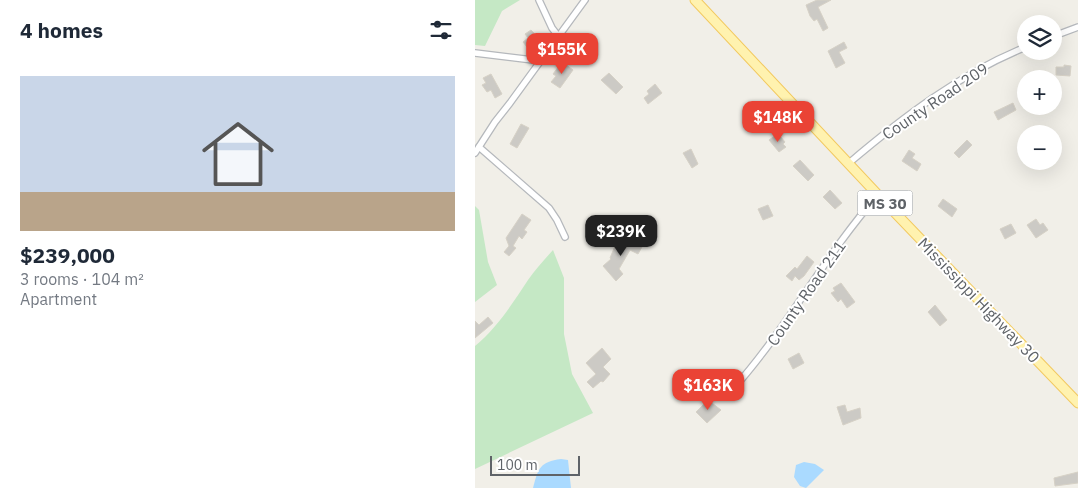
<!DOCTYPE html>
<meta charset="utf-8">
<style>
body{margin:0;font-family:"IBM Plex Sans",sans-serif;background:#f6f6f7;color:#1f2937;height:100vh;display:flex;flex-direction:column;font-size:19px;white-space:nowrap}
*{box-sizing:border-box;margin:0}
p{font-size:16px;color:#747a83}
.icon{flex:none;width:28px;height:28px;fill:none;stroke:currentColor;stroke-width:2;stroke-linecap:round;stroke-linejoin:round}
.map{position:relative;flex:1;overflow:hidden}
.sheet{display:flex;flex-direction:column;background:#fff;width:475px}
.sheet>*{flex:none}
.buttons{position:absolute;left:542px;top:15px;display:grid;gap:10px}
.buttons a{display:grid;place-items:center;width:45px;height:45px;border-radius:50%;background:#fff;box-shadow:0 5px 20px #0002;font-size:25px}
.scale{position:absolute;left:15px;bottom:12px;width:90px;box-sizing:border-box;padding-left:5px;border:2px solid #5f6368;border-top:0;font-size:14px;line-height:18px;white-space:nowrap;color:#5f6368;-webkit-text-stroke:4px #fff;paint-order:stroke}
.price{position:absolute;translate:-50% -42px;padding:0 11px;border-radius:10px;background:#ea4335;color:#fff;font-size:16px;line-height:32px;filter:drop-shadow(0 1px 2px #0008)}
.price::after{content:'';position:absolute;left:50%;top:30px;width:15px;height:11px;margin-left:-8px;background:inherit;clip-path:polygon(0 0,100% 0,50% 100%)}
.price.on{background:#222;color:#fff}
ul{padding:0;list-style:none}
li{display:grid;align-content:center;gap:10px;height:265px;padding:0 20px}
li+li{border-top:1px solid #e0e1e3}
li span{display:grid;place-items:center;height:155px;border-radius:0px;color:#555}
li>.icon{margin-inline-start:auto}
span .icon{width:90px;height:90px;fill:#fffc;stroke-width:1}
li b{font-size:21px}
h2{display:flex;justify-content:space-between;align-items:center;height:60px;padding:0 20px;font-size:21px}
main{display:flex;flex:1;min-height:0}
.map>svg:first-child{display:block}
</style>
<main>
<section class="sheet">
<h2>4 homes<svg class="icon" aria-label="filters" viewBox="0 0 24 24"><path d="M4 7h16M4 17h16"/><circle cx="9" cy="7" r="2"/><circle cx="15" cy="17" r="2"/></svg></h2>
<ul>
<li><span style="background:linear-gradient(#c9d6e8 75%,#b9a48a 0)"><svg class="icon" aria-label="home" viewBox="0 0 24 24"><path d="M3 11l9-7 9 7M6 9v11h12V9"/></svg></span><div><b>$239,000</b><p>3 rooms · 104 m²</p><p>Apartment</p></div></li>
</ul>
</section>
<div class="map">
<svg width="603" height="488" viewBox="0 0 603 488">
<rect width="100%" height="100%" fill="#f1efe8"/>
<g fill="#c5e8c5">
<polygon points="0,0 45,0 27,11 10,46 0,45"/>
<polygon points="0,206 4,210 13,262 22,285 0,302"/>
<path d="M78 250 89 278V334L97 374 118 413 0 469V346C22 328 37 304 53 280 60 270 69 260 78 250Z"/>
</g>
<g fill="#aadaff">
<path d="M86 459 93 460 96 488H58C63 468 65 462 86 459Z"/>
<polygon points="329,462 340,464 349,470 331,488 325,486 319,477 321,465"/>
</g>
<g fill="#cccac5" stroke="#d6d1c6">
<polygon points="342,0 356,0 343,7 353,28 348,31 342,19 339,21 335,16 331,5"/>
<polygon points="56,30 64,38 52,47 48,42 53,38 50,34"/>
<polygon points="369,42 372,48 364,52 370,63 361,68 353,51"/>
<polygon points="87,62 98,70 85,88 76,82 81,76 78,74"/>
<polygon points="589,65 596,66 595,76 581,75 581,67 589,67"/>
<polygon points="134,73 148,87 141,94 126,80"/>
<polygon points="16,74 27,94 20,98 16,90 12,92 7,85 11,83 8,78"/>
<polygon points="180,84 187,93 173,104 169,98 174,94 172,91"/>
<polygon points="538,103 541,110 523,120 519,112"/>
<polygon points="46,124 54,128 42,148 35,144"/>
<polygon points="301,135 303,137 305,136 310,142 308,144 311,147 304,152 294,140"/>
<polygon points="492,140 497,145 484,158 479,153"/>
<polygon points="216,149 223,164 217,168 208,153"/>
<polygon points="434,150 440,154 437,158 446,164 442,171 427,161"/>
<polygon points="325,160 339,175 333,181 318,166"/>
<polygon points="355,190 367,203 360,209 348,197"/>
<polygon points="468,199 482,209 477,217 463,206"/>
<polygon points="293,205 298,216 288,220 283,209"/>
<polygon points="47,214 56,220 49,230 52,232 47,239 44,236 38,246 41,248 34,256 29,252 34,246 31,238"/>
<polygon points="561,219 565,225 568,223 573,230 561,238 552,225"/>
<polygon points="536,224 541,233 530,239 525,229"/>
<polygon points="143,239 161,243 162,241 168,245 163,254 155,250 144,269 148,274 141,281 128,266 136,259 135,258"/>
<polygon points="332,256 339,262 329,276 324,280 320,276 317,281 311,276 320,267 322,269"/>
<polygon points="366,283 380,302 372,308 366,299 363,302 356,293 360,291 358,288"/>
<polygon points="460,305 472,320 465,326 453,312"/>
<polygon points="13,317 18,323 0,338 0,321 4,325"/>
<polygon points="127,348 136,359 128,367 135,374 128,382 126,381 118,388 112,382 121,374 111,363"/>
<polygon points="324,353 329,363 318,369 313,359"/>
<polygon points="233,400 246,410 232,423 221,412"/>
<polygon points="370,405 372,412 385,408 386,418 368,425 362,407"/>
<polygon points="603,472 603,483 580,486 579,478"/>
</g>
<g fill="none" stroke-linecap="round" stroke-linejoin="round">
<g stroke="#b5b8bc" stroke-width="8">
<g id="minor">
<polyline points="64,0 77,28 84,37"/>
<polyline points="579,36 603,27"/>
<polyline points="0,53 66,61"/>
<polyline points="4,147 74,208 82,220 90,237"/>
<polyline points="0,153 20,122 35,103 110,0"/>
<path d="M374 163C427 118 486 73 551 47"/>
<path d="M258 389C312 329 349 256 403 195"/>
</g>
</g>
<g stroke="#f2c960" stroke-width="11">
<polyline id="primary" points="220,0 403,195 603,403"/>
</g>
<use href="#minor" stroke="#fff" stroke-width="5.5"/>
<use href="#primary" stroke="#fff2af" stroke-width="9"/>
</g>
<g text-anchor="middle" dominant-baseline="central" stroke-width="4" stroke-linejoin="round" paint-order="stroke">
<rect fill="#fff" stroke="#8f9295" stroke-width="1" x="382.5" y="190.5" width="55" height="25" rx="4"/>
<g font-size="15" font-weight="bold" fill="#5f6368">
<text x="410" y="203">MS 30</text>
</g>
<g font-size="16" fill="#5f6368" stroke="#fff">
<text transform="translate(460 101) rotate(-34)">County Road 209</text>
<text transform="translate(331 293) rotate(-55)">County Road 211</text>
<text transform="translate(504 300) rotate(46)">Mississippi Highway 30</text>
</g>
</g>
</svg>
<div class="buttons">
<a><svg class="icon" aria-label="layers" viewBox="0 0 24 24"><path d="M12 4l9 5-9 5-9-5zM3 14l9 5 9-5"/></svg></a>
<a>+</a>
<a>−</a>
</div>
<div class="scale">100 m</div>
<b class="price" style="left:87px;top:75px">$155K</b>
<b class="price" style="left:303px;top:143px">$148K</b>
<b class="price on" style="left:146px;top:257px">$239K</b>
<b class="price" style="left:233px;top:411px">$163K</b>
</div>
</main>
